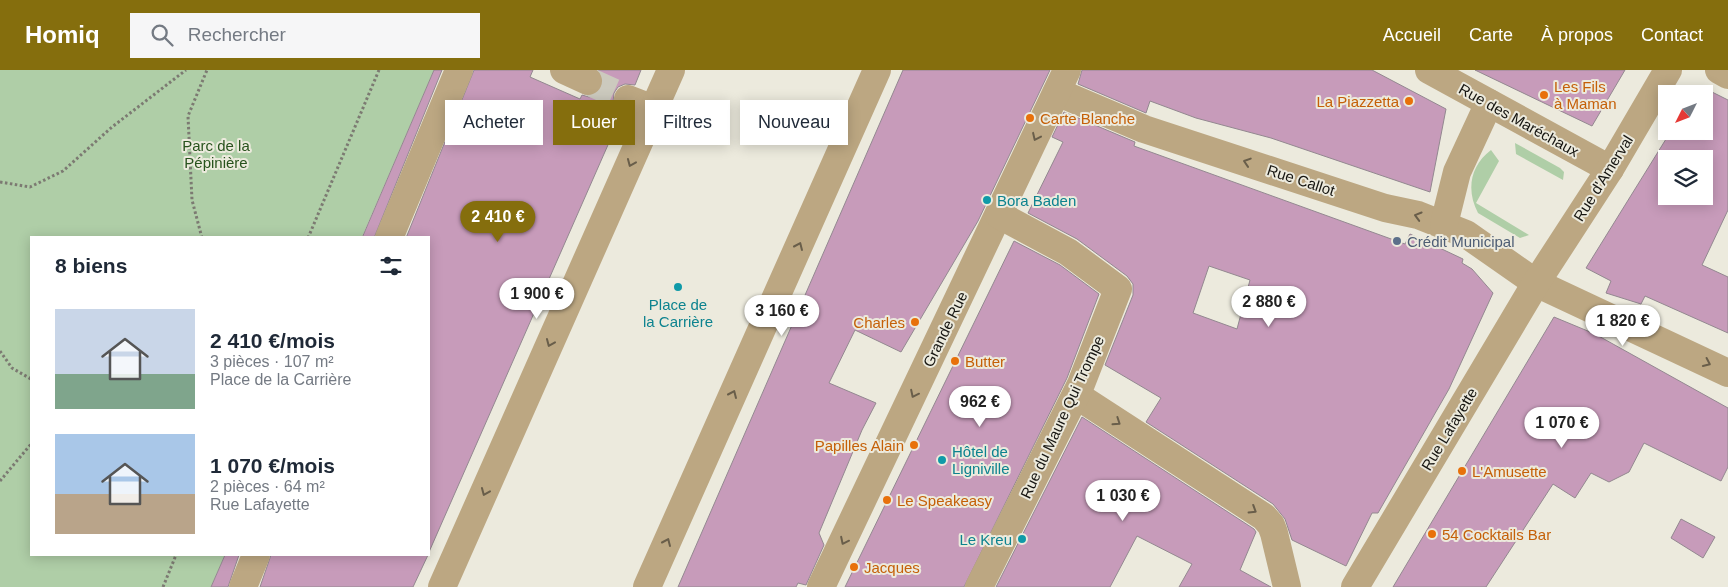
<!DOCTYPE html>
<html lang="fr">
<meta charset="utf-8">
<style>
body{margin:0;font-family:Helvetica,sans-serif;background:#f6f6f7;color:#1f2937;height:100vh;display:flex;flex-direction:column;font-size:19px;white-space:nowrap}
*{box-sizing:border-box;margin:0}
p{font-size:16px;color:#747a83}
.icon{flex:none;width:28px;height:28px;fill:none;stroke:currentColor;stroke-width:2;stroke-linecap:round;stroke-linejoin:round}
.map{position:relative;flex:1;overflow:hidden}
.details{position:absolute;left:30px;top:166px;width:400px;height:320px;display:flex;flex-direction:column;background:#fff;border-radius:0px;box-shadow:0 2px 12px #0003}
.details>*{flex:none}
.hud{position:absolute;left:445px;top:30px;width:475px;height:45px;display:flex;gap:10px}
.needle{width:32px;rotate:228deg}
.fabs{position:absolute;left:1658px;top:15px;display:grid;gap:10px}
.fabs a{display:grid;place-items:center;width:55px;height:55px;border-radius:0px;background:#fff;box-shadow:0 2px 12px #0003;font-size:25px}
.price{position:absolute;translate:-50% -42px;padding:0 11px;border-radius:18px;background:#fff;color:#222;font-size:16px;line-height:32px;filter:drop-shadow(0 1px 2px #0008)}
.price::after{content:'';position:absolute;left:50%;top:30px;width:15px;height:11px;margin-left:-8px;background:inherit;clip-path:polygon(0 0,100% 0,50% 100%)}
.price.active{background:#856e0d;color:#fff}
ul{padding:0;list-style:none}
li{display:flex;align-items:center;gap:15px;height:125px;padding:0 25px}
li span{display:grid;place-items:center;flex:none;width:140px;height:100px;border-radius:0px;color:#555}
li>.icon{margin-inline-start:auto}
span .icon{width:60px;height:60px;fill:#fffc;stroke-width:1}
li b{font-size:21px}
h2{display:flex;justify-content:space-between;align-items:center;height:60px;padding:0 25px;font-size:21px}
.pill{padding:0 18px;border-radius:0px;background:#fff;box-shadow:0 2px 12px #0003;font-size:18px;line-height:45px}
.pill.active{background:#856e0d;color:#fff}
header{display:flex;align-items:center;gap:30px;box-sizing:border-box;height:70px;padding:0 25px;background:#856e0d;color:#fff}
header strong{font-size:24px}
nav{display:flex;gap:28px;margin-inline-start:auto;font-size:18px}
.search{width:350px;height:45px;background:#f6f6f7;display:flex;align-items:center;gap:12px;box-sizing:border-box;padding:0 18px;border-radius:0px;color:#747a83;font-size:19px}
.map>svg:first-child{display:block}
</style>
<header>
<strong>Homiq</strong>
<div class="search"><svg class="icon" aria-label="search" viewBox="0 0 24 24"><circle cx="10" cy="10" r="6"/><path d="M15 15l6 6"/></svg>Rechercher</div>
<nav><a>Accueil</a><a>Carte</a><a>À propos</a><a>Contact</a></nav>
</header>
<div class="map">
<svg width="1728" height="517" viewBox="0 0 1728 517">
<rect width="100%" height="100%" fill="#eceadd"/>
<g fill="#afcea7">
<polygon points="0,0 434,0 362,167 31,168 31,485 225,485 211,517 0,517"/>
<polygon points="1515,73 1560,98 1564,102 1563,110 1516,84"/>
<path d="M1491 80 1499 91 1476 133 1529 165 1520 168 1478 143C1466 120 1470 96 1491 80Z"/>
</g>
<g fill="#c79bba" stroke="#938890" fill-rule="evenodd">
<polygon points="434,0 442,0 374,168 362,168"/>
<polygon points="474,0 533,0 530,7 580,29 582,25 589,27 597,24 602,18 603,9 598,0 641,0 635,15 625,14 618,17 614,23 613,32 616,39 622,43 429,482 429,168 406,168"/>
<polygon points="903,0 1050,0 978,151 901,282 855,260 829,313 876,333 862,360 819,463 824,475 806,515 798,513 796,517 678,517"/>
<polygon points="1082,0 1372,0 1446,39 1430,122 1271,68 1196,48 1150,31 1146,43 1078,14"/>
<polygon points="1475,0 1625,0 1592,56"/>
<path d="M1706 19 1728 30V140L1702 195 1728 207V263L1645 226 1641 234 1606 223 1611 211 1586 198 1671 61H1704V24H1693L1695 21ZM1666 89H1704V126H1666Z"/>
<path d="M1064 42 1135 72 1134 76 1405 174 1410 164 1463 189 1462 193 1472 199 1493 223 1449 319 1378 443H1372L1346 496 1292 470 1285 449 1273 434 1146 352 1161 328 1105 295 1133 225V214L1127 206 1077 169 1028 143 1063 72 1052 67ZM1209 196 1250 210 1237 259 1193 243Z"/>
<polygon points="1014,171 1060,195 1099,224 1067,308 964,517 845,517"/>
<polygon points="1554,247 1595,264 1728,338 1728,397 1721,411 1644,373 1629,402 1609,412 1591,403 1575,428 1553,414 1486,517 1393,517"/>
<polygon points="1082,347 1254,459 1256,462 1240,500 1271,517 1179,517 1192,494 1137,466 1110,517 996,517"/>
<polygon points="1681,449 1715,467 1703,488 1671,468"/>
<polygon points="225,485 239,485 228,517 211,517"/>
<polygon points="271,485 428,485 413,517 260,517"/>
</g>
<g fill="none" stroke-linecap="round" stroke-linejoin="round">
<polyline stroke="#cccabe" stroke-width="28" stroke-dasharray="28 14" stroke-linecap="butt" points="588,11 628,29"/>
<g stroke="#7c7a72" stroke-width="3" stroke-dasharray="2.5 2.5" stroke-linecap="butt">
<polyline points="0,112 30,117 63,101 112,57 186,0"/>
<polyline points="202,168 192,130 188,46 207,0"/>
<polyline points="308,168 379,0"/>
<polyline points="0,281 12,298 31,309"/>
<polyline points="0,411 31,374"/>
<polyline points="163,517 176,485"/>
</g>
<g stroke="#bca782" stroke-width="28">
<polyline points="564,0 588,11"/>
<polyline points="1429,0 1610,99"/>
<polyline points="1719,0 1728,5"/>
<polyline points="1057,22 1144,59 1385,138 1418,145 1466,164 1536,213 1728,303"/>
<polyline points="628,29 654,39"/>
<polyline points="1444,154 1457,102 1489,33"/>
<polyline points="389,168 459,0"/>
<polyline points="1076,325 1264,447 1271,455 1274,463 1287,517"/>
<polyline points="243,517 256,485"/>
<polyline points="442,517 671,0"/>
<polyline points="647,517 877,0"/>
<polyline points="821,517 1067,0"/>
<polyline points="979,517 1081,314 1118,219 1068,182 999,145"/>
<polyline points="1355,517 1536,213 1610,99 1668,0"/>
</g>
</g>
<defs><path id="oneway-chevron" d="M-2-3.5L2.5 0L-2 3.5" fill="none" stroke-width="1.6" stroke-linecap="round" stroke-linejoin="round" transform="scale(1.25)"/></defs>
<g stroke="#695e4a">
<use href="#oneway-chevron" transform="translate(1036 67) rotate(115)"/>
<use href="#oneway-chevron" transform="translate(1247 92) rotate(-162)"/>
<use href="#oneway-chevron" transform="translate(631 93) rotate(113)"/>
<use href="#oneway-chevron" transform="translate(1418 146) rotate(-164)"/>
<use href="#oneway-chevron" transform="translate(799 176) rotate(-66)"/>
<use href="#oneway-chevron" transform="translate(550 273) rotate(113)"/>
<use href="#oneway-chevron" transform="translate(1707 293) rotate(25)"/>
<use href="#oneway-chevron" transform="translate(733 324) rotate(-66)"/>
<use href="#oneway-chevron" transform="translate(914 324) rotate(116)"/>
<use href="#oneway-chevron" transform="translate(1117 352) rotate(34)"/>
<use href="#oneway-chevron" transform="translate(485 422) rotate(113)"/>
<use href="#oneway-chevron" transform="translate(1253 440) rotate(32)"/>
<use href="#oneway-chevron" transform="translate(844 471) rotate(116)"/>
<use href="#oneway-chevron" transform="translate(667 472) rotate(-66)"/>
</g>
<g fill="#e8710a" stroke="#eceadd" stroke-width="2">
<circle cx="1544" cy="25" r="5"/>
<circle cx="1409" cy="31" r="5"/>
<circle cx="1030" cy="48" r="5"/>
<circle cx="915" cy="252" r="5"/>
<circle cx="955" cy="291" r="5"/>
<circle cx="914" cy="375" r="5"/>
<circle cx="1462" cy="401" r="5"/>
<circle cx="887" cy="430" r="5"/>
<circle cx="1432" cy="464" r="5"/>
<circle cx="854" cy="497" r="5"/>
</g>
<g fill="#0f9aa8" stroke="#eceadd" stroke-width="2">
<circle cx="987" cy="130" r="5"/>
<circle cx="678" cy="217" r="5"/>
<circle cx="942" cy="390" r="5"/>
<circle cx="1022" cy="469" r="5"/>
</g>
<circle fill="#5c6f8a" stroke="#eceadd" stroke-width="2" cx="1397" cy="171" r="5"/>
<g text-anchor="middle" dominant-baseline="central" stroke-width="4" stroke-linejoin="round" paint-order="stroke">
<g font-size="15" fill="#c56008" stroke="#eceadd" text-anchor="start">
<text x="1554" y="16">Les Fils<tspan x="1554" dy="17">à Maman</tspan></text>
<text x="1399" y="31" text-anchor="end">La Piazzetta</text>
<text x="1040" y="48">Carte Blanche</text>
<text x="905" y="252" text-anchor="end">Charles</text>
<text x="965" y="291">Butter</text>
<text x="904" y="375" text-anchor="end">Papilles Alain</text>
<text x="1472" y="401">L'Amusette</text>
<text x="897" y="430">Le Speakeasy</text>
<text x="1442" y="464">54 Cocktails Bar</text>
<text x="864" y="497">Jacques</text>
</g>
<g font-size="15" fill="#161511" stroke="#eceadd">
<text transform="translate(1519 50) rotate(29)">Rue des Maréchaux</text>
<text transform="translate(1603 108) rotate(-58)">Rue d'Amerval</text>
<text transform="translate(1301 110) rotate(18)">Rue Callot</text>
<text transform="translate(945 259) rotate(-64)">Grande Rue</text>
<text transform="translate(1062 347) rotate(-65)">Rue du Maure Qui Trompe</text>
<text transform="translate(1449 359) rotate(-59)">Rue Lafayette</text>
</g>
<g font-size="15" fill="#28531d" stroke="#eceadd">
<text x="216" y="75">Parc de la<tspan x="216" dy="17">Pépinière</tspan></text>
</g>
<g font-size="15" fill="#0d838f" stroke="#eceadd" text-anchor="start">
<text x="997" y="130">Bora Baden</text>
<text x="678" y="234" text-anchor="middle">Place de<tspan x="678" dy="17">la Carrière</tspan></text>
<text x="952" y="381">Hôtel de<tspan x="952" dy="17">Ligniville</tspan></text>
<text x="1012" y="469" text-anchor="end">Le Kreu</text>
</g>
<g font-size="15" fill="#4e5e75" stroke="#eceadd" text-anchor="start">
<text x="1407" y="171">Crédit Municipal</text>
</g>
</g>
</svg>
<div class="fabs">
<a><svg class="needle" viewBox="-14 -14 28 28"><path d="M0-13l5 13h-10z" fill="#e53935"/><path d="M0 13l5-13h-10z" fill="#747a83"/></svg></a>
<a><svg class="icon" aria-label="layers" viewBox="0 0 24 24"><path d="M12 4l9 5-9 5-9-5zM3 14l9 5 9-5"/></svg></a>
</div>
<b class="price active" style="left:498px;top:173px">2 410 €</b>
<b class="price" style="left:537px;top:250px">1 900 €</b>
<b class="price" style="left:1269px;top:258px">2 880 €</b>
<b class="price" style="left:782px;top:267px">3 160 €</b>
<b class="price" style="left:1623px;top:277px">1 820 €</b>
<b class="price" style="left:980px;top:358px">962 €</b>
<b class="price" style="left:1562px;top:379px">1 070 €</b>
<b class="price" style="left:1123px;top:452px">1 030 €</b>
<div class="hud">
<a class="pill">Acheter</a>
<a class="pill active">Louer</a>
<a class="pill">Filtres</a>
<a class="pill">Nouveau</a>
</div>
<section class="details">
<h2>8 biens<svg class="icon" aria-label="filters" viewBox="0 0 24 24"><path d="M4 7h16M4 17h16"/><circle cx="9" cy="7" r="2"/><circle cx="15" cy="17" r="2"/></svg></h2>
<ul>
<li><span style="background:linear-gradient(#c9d6e8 65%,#7fa58c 0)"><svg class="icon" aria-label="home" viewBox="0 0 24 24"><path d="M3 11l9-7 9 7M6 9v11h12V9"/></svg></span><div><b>2 410 €/mois</b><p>3 pièces · 107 m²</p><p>Place de la Carrière</p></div></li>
<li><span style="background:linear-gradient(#a9c7e8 60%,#b9a48a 0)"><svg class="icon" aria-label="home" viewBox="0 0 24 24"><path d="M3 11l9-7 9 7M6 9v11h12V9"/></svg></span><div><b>1 070 €/mois</b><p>2 pièces · 64 m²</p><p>Rue Lafayette</p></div></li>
</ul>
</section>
</div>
